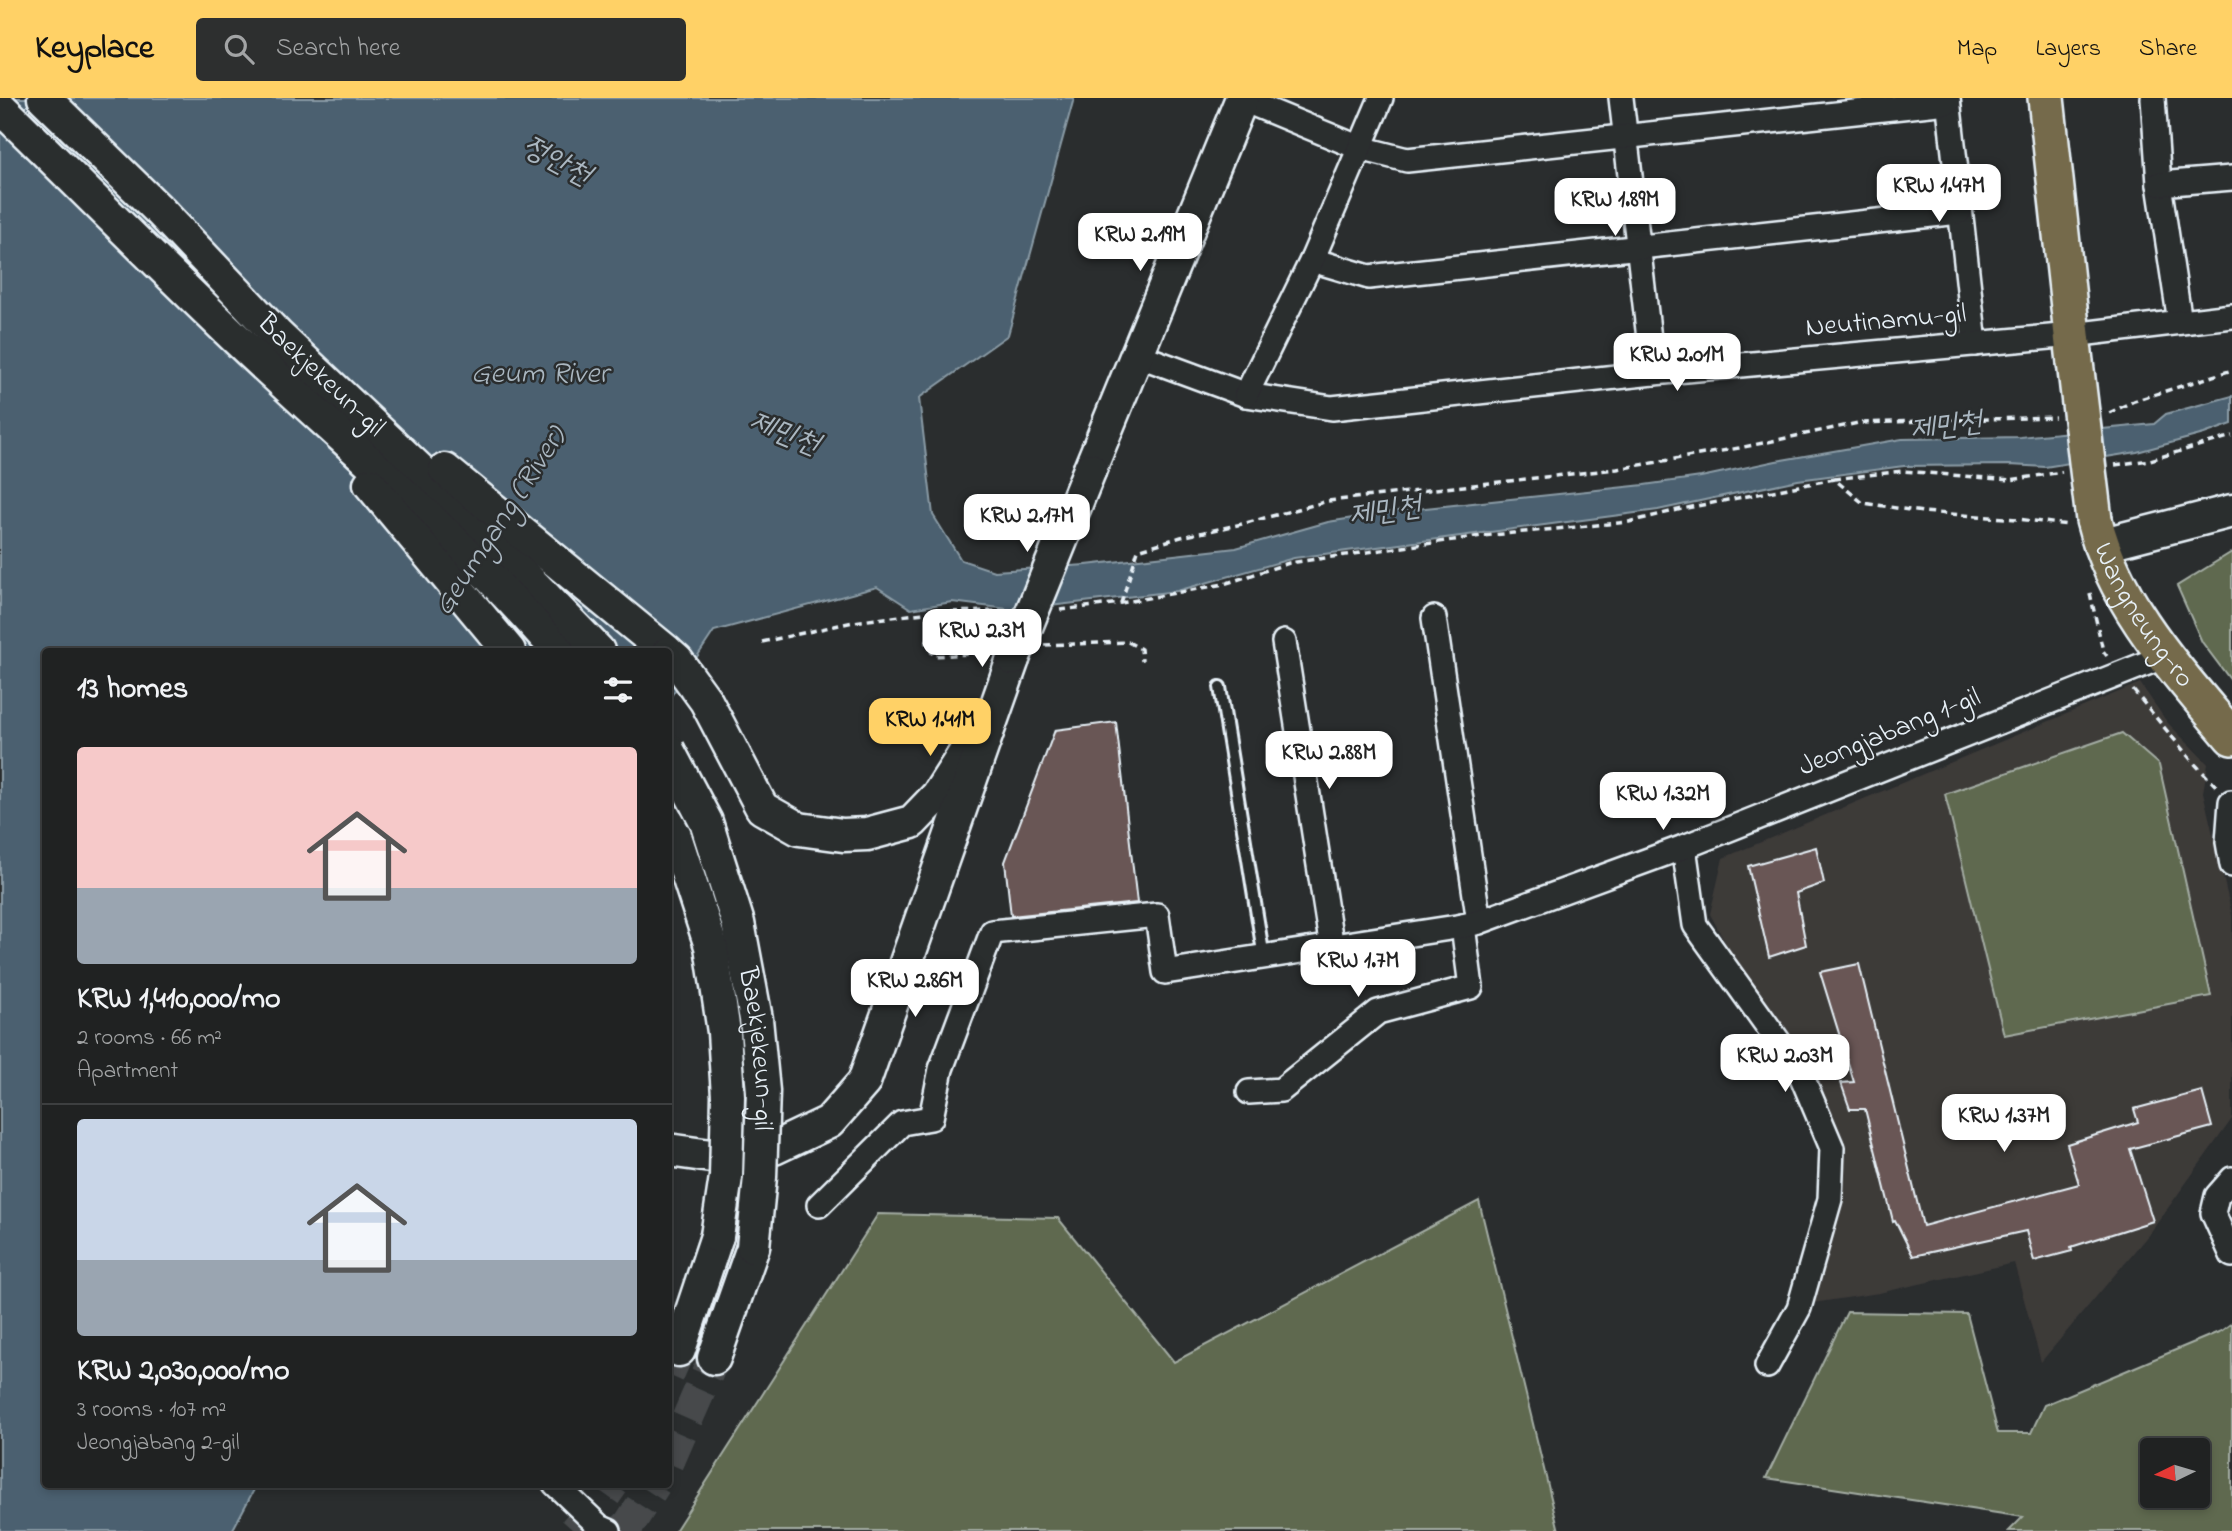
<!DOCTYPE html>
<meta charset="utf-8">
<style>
body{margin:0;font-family:"Indie Flower","Poor Story",sans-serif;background:#2d2f2f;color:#f1f3f6;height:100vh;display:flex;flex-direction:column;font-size:26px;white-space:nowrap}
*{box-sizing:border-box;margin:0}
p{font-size:23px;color:#a2a4a5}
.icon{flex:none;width:38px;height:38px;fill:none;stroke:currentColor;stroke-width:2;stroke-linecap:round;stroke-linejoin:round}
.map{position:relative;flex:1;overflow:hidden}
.sheet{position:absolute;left:42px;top:550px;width:630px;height:840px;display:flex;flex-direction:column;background:#202222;border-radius:7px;box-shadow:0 4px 10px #0003,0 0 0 2px #3d3f40}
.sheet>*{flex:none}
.needle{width:46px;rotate:265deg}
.tools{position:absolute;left:2140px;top:1340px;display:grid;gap:14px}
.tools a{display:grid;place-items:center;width:70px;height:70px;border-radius:7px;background:#202222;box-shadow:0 4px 10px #0003,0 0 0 2px #3d3f40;font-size:35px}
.price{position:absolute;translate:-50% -60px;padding:0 16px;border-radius:14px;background:#fff;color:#222;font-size:23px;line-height:46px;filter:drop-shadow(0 2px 4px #0008)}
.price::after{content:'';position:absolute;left:50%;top:42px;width:21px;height:16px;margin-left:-10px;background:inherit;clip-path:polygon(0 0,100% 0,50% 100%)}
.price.selected{background:#ffd166;color:#111}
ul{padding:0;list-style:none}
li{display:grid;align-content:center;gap:14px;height:371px;padding:0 35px}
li+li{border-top:2px solid #3d3f40}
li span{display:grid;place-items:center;height:217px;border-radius:7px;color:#555}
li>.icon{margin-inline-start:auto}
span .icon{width:126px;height:126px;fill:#fffc;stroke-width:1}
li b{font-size:30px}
h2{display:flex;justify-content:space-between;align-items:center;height:84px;padding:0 35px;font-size:30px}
header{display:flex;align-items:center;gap:42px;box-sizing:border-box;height:98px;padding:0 35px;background:#ffd166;color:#111}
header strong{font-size:33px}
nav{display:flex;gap:38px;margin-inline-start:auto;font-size:24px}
.search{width:490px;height:63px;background:#2d2f2f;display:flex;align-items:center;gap:18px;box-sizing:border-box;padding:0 24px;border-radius:7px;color:#a2a4a5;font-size:26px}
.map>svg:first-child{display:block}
</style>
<header>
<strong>Keyplace</strong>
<div class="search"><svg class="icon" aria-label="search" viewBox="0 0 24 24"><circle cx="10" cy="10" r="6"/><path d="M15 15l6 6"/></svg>Search here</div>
<nav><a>Map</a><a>Layers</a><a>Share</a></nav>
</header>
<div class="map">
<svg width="2232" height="1433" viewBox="0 0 2232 1433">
<rect width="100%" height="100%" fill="#2a2d2e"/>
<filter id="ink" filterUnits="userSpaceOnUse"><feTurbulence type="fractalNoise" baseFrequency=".0143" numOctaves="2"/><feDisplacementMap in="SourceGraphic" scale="14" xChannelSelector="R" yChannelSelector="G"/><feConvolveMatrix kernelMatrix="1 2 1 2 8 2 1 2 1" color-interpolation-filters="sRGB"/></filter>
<g filter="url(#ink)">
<polygon fill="#3d3a39" points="2140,585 2167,624 2208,666 2203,694 2232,817 2232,1021 2150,1135 2041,1264 2014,1165 1879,1195 1813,1205 1831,1077 1820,1023 1710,816 1723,760"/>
<g fill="#5f6950" stroke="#a4ada4" stroke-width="2" fill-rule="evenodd">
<polygon points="2232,454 2232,584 2202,544 2177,488"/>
<polygon points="2122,635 2159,667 2211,898 2004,937 1945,696"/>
<polygon points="1479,1103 1559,1433 675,1433 878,1116 1058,1120 1174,1264"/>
<path d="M1847 1214 1967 1216 1998 1335H2031L2044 1307 2221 1233 2232 1225V1433H2009L2023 1419 1766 1380ZM2152 1353H2198V1398H2152Z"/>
</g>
<polygon fill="#4c616f" stroke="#8a9ba6" stroke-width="2" points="0,0 1074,0 1008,237 919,300 933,417 961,462 994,473 1086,467 1236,450 1328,424 1397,413 1644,387 1701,379 1776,363 1902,341 2020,339 2154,326 2166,316 2232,298 2232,326 2204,336 2137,354 2045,369 2009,367 1904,368 1798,382 1658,412 1294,460 1177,493 1016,512 952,504 911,511 877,489 714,533 669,601 668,553 46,553 46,1386 257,1386 232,1433 0,1433"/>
<g fill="#695754" stroke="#e8f1f8" stroke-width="2">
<polygon points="1116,624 1137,805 1011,818 1005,764 1055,632"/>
<polygon points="1816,749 1824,785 1796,795 1806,847 1769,859 1748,768"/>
<polygon points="1859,866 1923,1128 2079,1086 2067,1046 2138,1024 2134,1011 2202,993 2212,1029 2130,1051 2153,1123 2071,1149 2072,1153 2034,1163 2026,1133 1913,1158 1895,1122 1893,1123 1865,1011 1850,1011 1841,985 1854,984 1820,874"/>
</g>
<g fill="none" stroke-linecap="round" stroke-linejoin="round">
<g stroke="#464a4c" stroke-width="32" stroke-dasharray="32 16" stroke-linecap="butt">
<polyline points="668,1277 679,1252"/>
<polyline points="668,1365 714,1260"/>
<polyline points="574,1433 601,1403 613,1386"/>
<polyline points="622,1433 630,1425 655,1386"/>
</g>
<g stroke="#e8f1f8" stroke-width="16">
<polyline id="lane" points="1220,589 1264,860"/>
</g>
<g stroke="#e8f1f8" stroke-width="28">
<g id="street">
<polyline points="1621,0 1653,275"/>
<polyline points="1948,0 1975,246"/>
<polyline points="2153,0 2159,86 2180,224"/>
<polyline points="1241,1 1360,50 1407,62 1948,4"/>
<polyline points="2159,86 2232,80"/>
<polyline points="1312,162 1369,179 1959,114"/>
<polyline points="1135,256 1246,297 1332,310 1653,275 2072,237 2232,218"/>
<polyline points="1246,297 1312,162 1381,0"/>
<polyline points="1434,520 1479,824"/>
<polyline points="1284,544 1332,850"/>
<polyline points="2231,704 2228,744 2232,767"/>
<polyline points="1684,749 1695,827 1799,972 1832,1050 1830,1101 1799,1210 1767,1268"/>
<polyline points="1249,994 1281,992 1378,914 1471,889 1463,828"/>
<polyline points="2232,1081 2217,1098 2213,1115 2232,1157"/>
<polyline points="819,1107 902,1025 931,1020 941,971 992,834 1157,817 1165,874 1463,828 1479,824 1684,749 2165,558"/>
<polyline points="555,1386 600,1429 609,1433"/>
</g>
</g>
<g stroke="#e8f1f8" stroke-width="37">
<g id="secondary">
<path id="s1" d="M44 0 160 113 278 238 442 393 598 553"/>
<path d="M0 9C82 89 163 171 246 250 352 350 463 443 558 553"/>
<polyline points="1090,371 1242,0"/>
<polyline points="445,372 666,553"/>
<polyline points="370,386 509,553"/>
<polyline points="2100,447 2232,413"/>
<polyline points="668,555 677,563 706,603 762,710 799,731 843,737 867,736 912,724 938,697 972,644"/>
<polyline points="668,1052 711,1058 774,1050 829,1024 864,984 1013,561"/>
<polyline points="679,1252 717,1138"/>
<polyline points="714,1260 753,1149"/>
</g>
</g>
<g stroke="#e8f1f8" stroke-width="40">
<g id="primary">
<polyline points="2046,0 2075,264"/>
<path id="s2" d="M2094 422C2115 507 2177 573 2232 639"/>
</g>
</g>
<g stroke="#e8f1f8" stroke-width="3.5" stroke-dasharray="7 5" stroke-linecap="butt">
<polyline points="2109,315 2134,303 2232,272"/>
<polyline points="2115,367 2150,362 2232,338"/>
<polyline points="1834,381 1903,373 2010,382 2062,374"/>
<polyline points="2090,495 2103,553 2107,558"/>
<polyline points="1121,505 1138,452 1181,439 1242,426 1328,403 1617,371 1739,350 1858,325 2055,319"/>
<polyline points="1060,512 1121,505 1224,486 1289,465 1482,438 1629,424 1682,411 1834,381 1863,405 1923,414 2017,421 2069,427"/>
<polyline points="762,544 853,524 932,514 1006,513"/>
<polyline points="1044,547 1128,544 1141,551 1142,563"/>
<polyline points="991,551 972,556 934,558 926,545 932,534 999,528"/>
<polyline points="2133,592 2193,664 2217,689"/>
</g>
<use href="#lane" stroke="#2a2d2e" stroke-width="10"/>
<use href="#street" stroke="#2a2d2e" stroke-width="23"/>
<use href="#secondary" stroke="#2a2d2e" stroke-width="32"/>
<use href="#primary" stroke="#756b4b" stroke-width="35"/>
<g stroke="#e8f1f8" stroke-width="37" stroke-linecap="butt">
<g id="secondary-bridge">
<polyline points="1013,561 1090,371"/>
<path id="s3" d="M668 652 706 724 738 825 756 921 763 993 760 1079 753 1149"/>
<polyline points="668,725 675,738 711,848 724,934 728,998 726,1079 717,1138"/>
</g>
</g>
<g stroke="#e8f1f8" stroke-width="40" stroke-linecap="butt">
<polyline id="primary-bridge" points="2075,264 2094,422"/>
</g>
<use href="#secondary-bridge" stroke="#2a2d2e" stroke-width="32"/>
<use href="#primary-bridge" stroke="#756b4b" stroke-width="35"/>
</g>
</g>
<g text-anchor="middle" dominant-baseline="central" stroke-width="5" stroke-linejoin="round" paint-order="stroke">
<g font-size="28" fill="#e8f1f8" stroke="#2a2d2e">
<text transform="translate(1886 224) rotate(-5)">Neutinamu-gil</text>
<text stroke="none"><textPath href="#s1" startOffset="392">Baekjekeun-gil</textPath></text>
<text stroke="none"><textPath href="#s2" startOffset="108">Wangneung-ro</textPath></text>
<text transform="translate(1890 635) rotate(-22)">Jeongjabang 1-gil</text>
<text stroke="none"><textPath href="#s3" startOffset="315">Baekjekeun-gil</textPath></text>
</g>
<g font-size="30" font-style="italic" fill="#aab7c1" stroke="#2a2d2e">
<text transform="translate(556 64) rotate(28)">정안천</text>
<text x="540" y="277">Geum River</text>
<text transform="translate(1946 329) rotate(-7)">제민천</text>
<text transform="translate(784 336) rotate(22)">제민천</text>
<text transform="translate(1385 414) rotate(-8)">제민천</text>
<text transform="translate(501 424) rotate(-57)">Geumgang (River)</text>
</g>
</g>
</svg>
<div class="tools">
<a><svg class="needle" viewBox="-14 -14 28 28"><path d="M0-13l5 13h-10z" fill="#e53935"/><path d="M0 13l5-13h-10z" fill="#a2a4a5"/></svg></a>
</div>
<b class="price" style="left:1939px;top:126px">KRW 1.47M</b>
<b class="price" style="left:1615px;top:140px">KRW 1.89M</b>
<b class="price" style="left:1140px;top:175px">KRW 2.19M</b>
<b class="price" style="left:1677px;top:295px">KRW 2.01M</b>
<b class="price" style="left:1027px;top:456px">KRW 2.17M</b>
<b class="price" style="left:982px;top:571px">KRW 2.3M</b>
<b class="price selected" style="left:930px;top:660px">KRW 1.41M</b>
<b class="price" style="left:1329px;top:693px">KRW 2.88M</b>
<b class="price" style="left:1663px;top:734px">KRW 1.32M</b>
<b class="price" style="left:1358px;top:901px">KRW 1.7M</b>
<b class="price" style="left:915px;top:921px">KRW 2.86M</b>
<b class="price" style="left:1785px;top:996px">KRW 2.03M</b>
<b class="price" style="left:2004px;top:1056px">KRW 1.37M</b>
<section class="sheet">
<h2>13 homes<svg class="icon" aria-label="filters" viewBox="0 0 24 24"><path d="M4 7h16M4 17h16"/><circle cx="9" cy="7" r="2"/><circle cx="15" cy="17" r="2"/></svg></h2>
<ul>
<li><span style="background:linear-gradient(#f6c9c9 65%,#9aa5b1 0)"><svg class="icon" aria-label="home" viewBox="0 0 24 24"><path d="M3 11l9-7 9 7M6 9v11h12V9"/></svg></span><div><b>KRW 1,410,000/mo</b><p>2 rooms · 66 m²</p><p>Apartment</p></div></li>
<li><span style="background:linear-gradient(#c9d6e8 65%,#9aa5b1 0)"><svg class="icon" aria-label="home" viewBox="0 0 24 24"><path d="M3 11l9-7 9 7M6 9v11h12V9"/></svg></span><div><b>KRW 2,030,000/mo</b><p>3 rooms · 107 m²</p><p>Jeongjabang 2-gil</p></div></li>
</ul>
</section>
</div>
